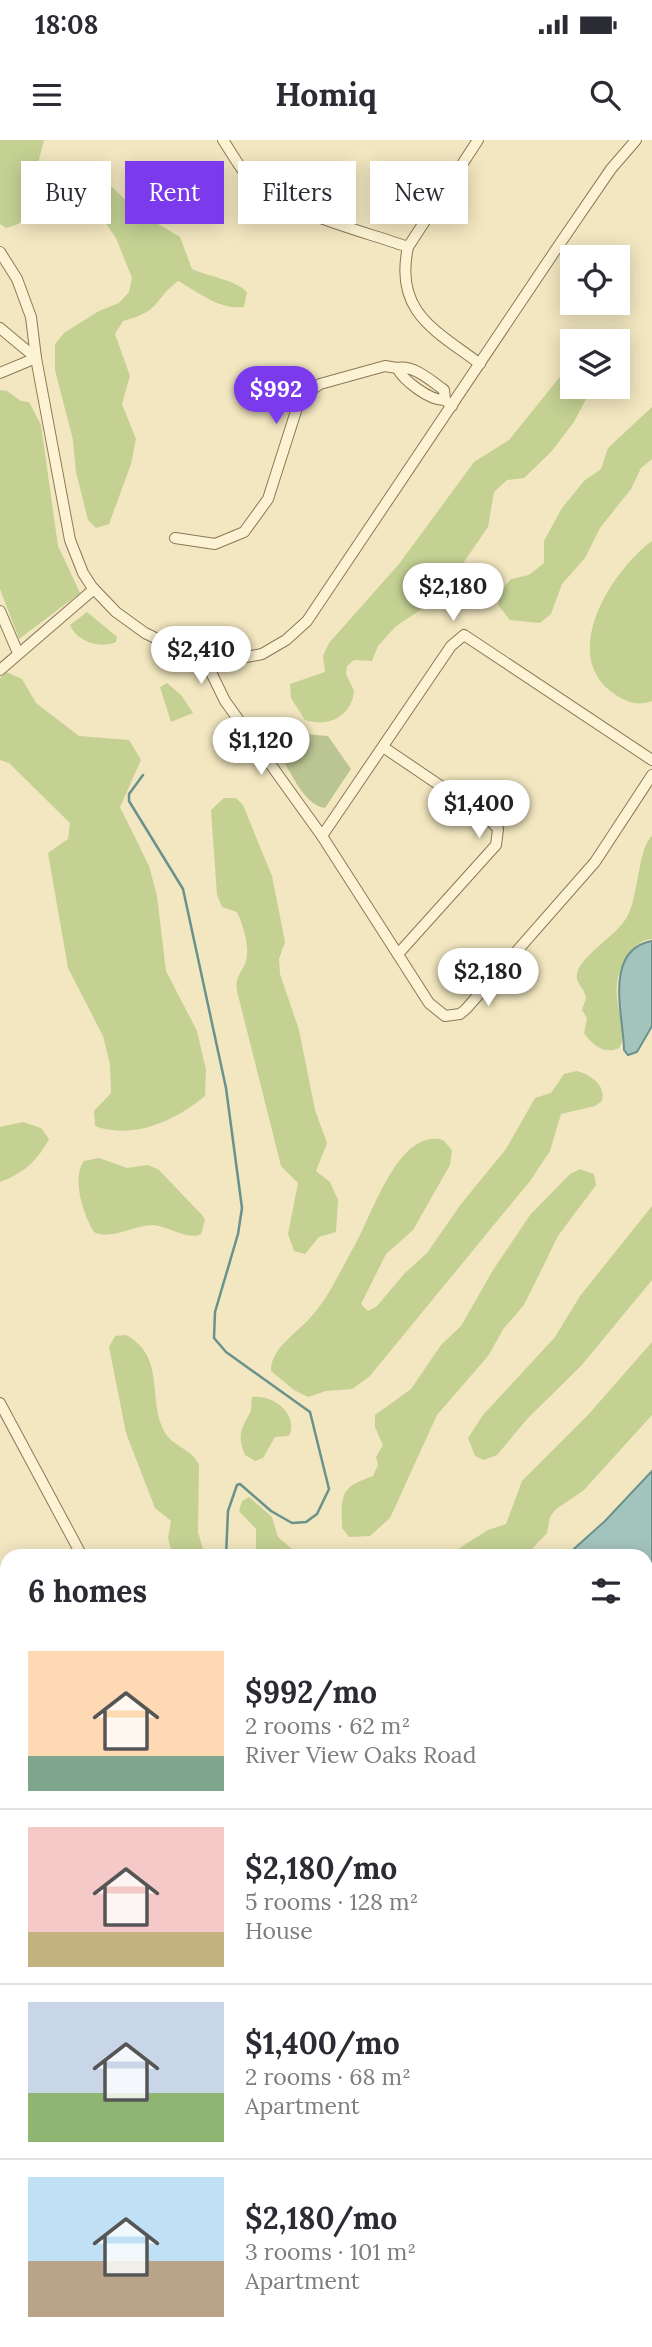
<!DOCTYPE html>
<meta charset="utf-8">
<style>
body{margin:0;font-family:Lora,serif;background:#f2f2f3;color:#2b2b33;height:100vh;display:flex;flex-direction:column;font-size:26px;white-space:nowrap}
*{box-sizing:border-box;margin:0}
p{font-size:23px;color:#7c7c81}
.icon{flex:none;width:38px;height:38px;fill:none;stroke:currentColor;stroke-width:2;stroke-linecap:round;stroke-linejoin:round}
.map{position:relative;flex:1;overflow:hidden}
.side{position:absolute;left:0px;top:1409px;width:653px;height:800px;display:flex;flex-direction:column;background:#fff;border-radius:21px 21px 0 0;box-shadow:0 4px 18px #0003}
.side>*{flex:none}
.top-card{position:absolute;left:21px;top:21px;width:611px;height:63px;display:flex;gap:14px}
.fabs{position:absolute;left:560px;top:105px;display:grid;gap:14px}
.fabs a{display:grid;place-items:center;width:70px;height:70px;border-radius:0px;background:#fff;box-shadow:0 4px 18px #0003;font-size:35px}
.price{position:absolute;translate:-50% -60px;padding:0 16px;border-radius:24px;background:#fff;color:#222;font-size:23px;line-height:46px;filter:drop-shadow(0 2px 4px #0008)}
.price::after{content:'';position:absolute;left:50%;top:42px;width:21px;height:16px;margin-left:-10px;background:inherit;clip-path:polygon(0 0,100% 0,50% 100%)}
.price.current{background:#7c3aed;color:#fff}
ul{padding:0;list-style:none}
li{display:flex;align-items:center;gap:21px;height:175px;padding:0 28px}
li+li{border-top:2px solid #e1e1e2}
li span{display:grid;place-items:center;flex:none;width:196px;height:140px;border-radius:0px;color:#555}
li>.icon{margin-inline-start:auto}
span .icon{width:84px;height:84px;fill:#fffc;stroke-width:1}
li b{font-size:30px}
h2{display:flex;justify-content:space-between;align-items:center;height:84px;padding:0 28px;font-size:30px}
.pill{padding:0 24px;border-radius:0px;background:#fff;box-shadow:0 4px 18px #0003;font-size:24px;line-height:63px}
.pill.current{background:#7c3aed;color:#fff}
.status{display:flex;justify-content:space-between;align-items:center;height:49px;padding:0 35px;background:#fff;direction:ltr}
.status svg{height:19px;fill:currentColor}
header{display:flex;justify-content:space-between;align-items:center;height:91px;padding:0 28px;background:#fff;font-size:32px;font-weight:800}
.map>svg:first-child{display:block}
</style>
<div class="status"><b>18:08</b><svg viewBox="0 0 49 12"><path d="M0 12V9h3v3zM5 12V6h3v6zM10 12V3h3v9zM15 12V0h3v12zM26 1h20v11H26zM47 4h2v5h-2z"/></svg></div>
<header><svg class="icon" aria-label="menu" viewBox="0 0 24 24"><path d="M4 6h16M4 12h16M4 18h16"/></svg>Homiq<svg class="icon" aria-label="search" viewBox="0 0 24 24"><circle cx="10" cy="10" r="6"/><path d="M15 15l6 6"/></svg></header>
<div class="map">
<svg width="652" height="2207" viewBox="0 0 652 2207">
<rect width="100%" height="100%" fill="#f2e7c0"/>
<g fill="#c4d193">
<path d="M0 0H44L37 27 38 45 46 50 88 43 112 47 138 72 180 97 192 129C210 137 233 139 247 152L244 167C219 170 200 153 178 141 152 161 162 171 123 181L115 194 130 236 122 264 136 299 131 324 109 384 96 388 88 380 76 332 73 300 55 230V204L64 193 99 171 119 163 129 152 132 138 116 98 100 75 87 65C70 65 47 67 31 76 22 81 17 86 6 88L0 84Z"/>
<path d="M572 234V247H588L589 253 574 282 551 312 524 338 507 340 494 352 488 387 446 448 435 460 395 487 378 506 372 521 354 520 347 526 346 534 354 551C352 576 328 588 305 580L291 558 290 544 325 532 323 516 329 503 399 424 474 322 509 300 559 238Z"/>
<polygon points="0,250 7,251 21,261 29,262 41,285 58,406 80,453 19,499 0,449"/>
<polygon points="652,267 652,319 641,328 631,349 600,388 585,418 562,444 551,474 540,483 510,480 498,465 500,452 511,439 529,435 544,423 544,401 562,368 584,341 601,329 608,308"/>
<path d="M652 401V561C639 566 628 563 616 555 557 517 611 431 652 401Z"/>
<path d="M87 472 117 497 116 502C100 509 77 502 70 485Z"/>
<path d="M6 532 22 539 36 563 79 596 129 600 141 620 120 667 149 726 157 756 166 831 197 891 206 930 205 956C175 981 133 1000 95 986L94 971 111 953 110 924 103 896 68 828 48 713 68 699 70 683 9 623 0 620V538Z"/>
<polygon points="167,543 182,556 193,573 171,582 160,547"/>
<path d="M224 658H236L243 665 272 736 285 802 279 819 280 834 299 890 315 970 327 1003 316 1031 330 1042 338 1060 336 1092 319 1097 305 1114 294 1111 288 1094 298 1043 281 1026 237 851C235 839 240 834 245 824 251 809 243 785 237 772L222 767 217 755 211 670Z"/>
<path d="M652 696V799C641 800 636 805 630 813 599 854 634 887 619 908 605 915 592 905 584 893L587 878 582 870 586 858C585 850 579 846 577 839 573 818 619 797 629 773 638 754 639 706 652 696Z"/>
<path d="M577 931C591 935 606 945 602 961L595 966 561 974 550 1011 530 1041 369 1237 352 1249 326 1251 308 1257 294 1250 271 1231C270 1209 298 1192 311 1177 330 1156 342 1127 356 1103 372 1075 399 987 443 1000L452 1010 450 1025 413 1090 386 1114 361 1164 368 1171 377 1166 404 1134 427 1113 461 1064 506 1009 535 958 551 953 564 934Z"/>
<path d="M23 982 41 988 49 999C38 1020 23 1034 0 1042V987Z"/>
<path d="M99 1018 127 1028 148 1025 159 1030 202 1075 205 1080 201 1094C190 1101 167 1086 153 1085 135 1085 109 1101 94 1092 84 1076 71 1038 84 1021Z"/>
<path d="M580 1029 594 1034 596 1045 558 1096 524 1165 504 1188 488 1216 437 1275 390 1378 370 1396 349 1397 342 1388C341 1353 341 1347 373 1336L378 1325 376 1317 383 1305 375 1287V1275L411 1249 441 1205 461 1186 493 1130 530 1075 570 1034Z"/>
<polygon points="652,1066 652,1140 581,1226 528,1278 497,1315 484,1320 475,1316 468,1298 483,1275 555,1197 580,1156"/>
<path d="M126 1195C166 1217 147 1257 164 1291 172 1307 192 1308 199 1325L198 1392 205 1416H173L168 1398 171 1381 155 1368 126 1293 109 1207 115 1196Z"/>
<polygon points="652,1202 652,1275 583,1351 556,1369 550,1377 547,1393 525,1416 447,1416 488,1390 506,1384 522,1341 588,1275"/>
<path d="M252 1257C273 1254 299 1274 289 1296L275 1297 263 1318 255 1321 245 1315C237 1297 241 1289 250 1273 252 1269 251 1262 252 1257Z"/>
<polygon points="249,1357 272,1377 278,1397 300,1416 256,1416 256,1389 239,1371 242,1361"/>
</g>
<path fill="#bbc593" d="M303 594 328 596 351 629 325 668C304 665 291 632 280 615L287 602Z"/>
<g fill="#a3c4bd" stroke="#69928c" stroke-width="2">
<path d="M652 801V886L637 912 628 915 624 910C624 878 602 810 652 801Z"/>
<polygon points="652,1331 652,2056 646,2061 646,1416 566,1416 605,1381"/>
<polygon points="7,1727 7,2202 440,2202 429,2207 0,2207 0,1729"/>
</g>
<g fill="none" stroke-linecap="round" stroke-linejoin="round">
<polyline stroke="#69928c" stroke-width="2.5" points="143,635 129,654 129,661 183,749 226,948 242,1068 238,1094 215,1172 214,1198 226,1212 310,1272 329,1349 317,1374 306,1382 292,1383 271,1371 240,1344 237,1345 228,1371 226,1416"/>
<g stroke="#8d7856" stroke-width="12">
<g id="street">
<path d="M223 0C233 15 242 33 256 44 288 73 366 92 408 107"/>
<path d="M478 0 408 107C394 172 435 190 480 224"/>
<polyline points="0,112 17,139 31,177 36,218 70,400 83,433 92,447 116,472 145,493 176,508 226,521 262,514 286,500 307,481 561,102 611,29 636,0"/>
<polyline points="0,188 36,218"/>
<polyline points="0,233 36,218"/>
<path d="M445 260 444 250C430 240 414 225 397 228 404 241 430 261 445 260L452 266"/>
<polyline points="175,398 215,404 244,392 268,359 297,268 305,254 320,244 385,226 397,228"/>
<polyline points="0,471 18,513"/>
<polyline points="204,518 225,561 322,696 429,863 445,876 460,874 466,869 595,722 652,635"/>
<polyline points="0,530 94,449"/>
<polyline points="383,607 488,678 498,689 496,705 398,814"/>
<polyline points="322,696 451,506 464,495 652,620"/>
<polyline points="0,1263 82,1416"/>
<polyline points="0,1491 7,1488"/>
<polyline points="0,1658 7,1656"/>
</g>
</g>
<g stroke="#5a452b" stroke-width="19">
<polyline id="primary" points="649,2207 652,2206"/>
</g>
<use href="#street" stroke="#fcf3d4" stroke-width="10"/>
<use href="#primary" stroke="#f9e294" stroke-width="18"/>
</g>
</svg>
<div class="fabs">
<a><svg class="icon" aria-label="locate" viewBox="0 0 24 24"><circle cx="12" cy="12" r="6"/><path d="M12 2v4M12 18v4M2 12h4M18 12h4"/></svg></a>
<a><svg class="icon" aria-label="layers" viewBox="0 0 24 24"><path d="M12 4l9 5-9 5-9-5zM3 14l9 5 9-5"/></svg></a>
</div>
<b class="price current" style="left:276px;top:286px">$992</b>
<b class="price" style="left:453px;top:483px">$2,180</b>
<b class="price" style="left:201px;top:546px">$2,410</b>
<b class="price" style="left:261px;top:637px">$1,120</b>
<b class="price" style="left:479px;top:700px">$1,400</b>
<b class="price" style="left:488px;top:868px">$2,180</b>
<div class="top-card">
<a class="pill">Buy</a>
<a class="pill current">Rent</a>
<a class="pill">Filters</a>
<a class="pill">New</a>
</div>
<section class="side">
<h2>6 homes<svg class="icon" aria-label="filters" viewBox="0 0 24 24"><path d="M4 7h16M4 17h16"/><circle cx="9" cy="7" r="2"/><circle cx="15" cy="17" r="2"/></svg></h2>
<ul>
<li><span style="background:linear-gradient(#ffd9b3 75%,#7fa58c 0)"><svg class="icon" aria-label="home" viewBox="0 0 24 24"><path d="M3 11l9-7 9 7M6 9v11h12V9"/></svg></span><div><b>$992/mo</b><p>2 rooms · 62 m²</p><p>River View Oaks Road</p></div></li>
<li><span style="background:linear-gradient(#f6c9c9 75%,#c2b280 0)"><svg class="icon" aria-label="home" viewBox="0 0 24 24"><path d="M3 11l9-7 9 7M6 9v11h12V9"/></svg></span><div><b>$2,180/mo</b><p>5 rooms · 128 m²</p><p>House</p></div></li>
<li><span style="background:linear-gradient(#c9d6e8 65%,#8fb573 0)"><svg class="icon" aria-label="home" viewBox="0 0 24 24"><path d="M3 11l9-7 9 7M6 9v11h12V9"/></svg></span><div><b>$1,400/mo</b><p>2 rooms · 68 m²</p><p>Apartment</p></div></li>
<li><span style="background:linear-gradient(#bfe0f5 60%,#b9a48a 0)"><svg class="icon" aria-label="home" viewBox="0 0 24 24"><path d="M3 11l9-7 9 7M6 9v11h12V9"/></svg></span><div><b>$2,180/mo</b><p>3 rooms · 101 m²</p><p>Apartment</p></div></li>
</ul>
</section>
</div>
